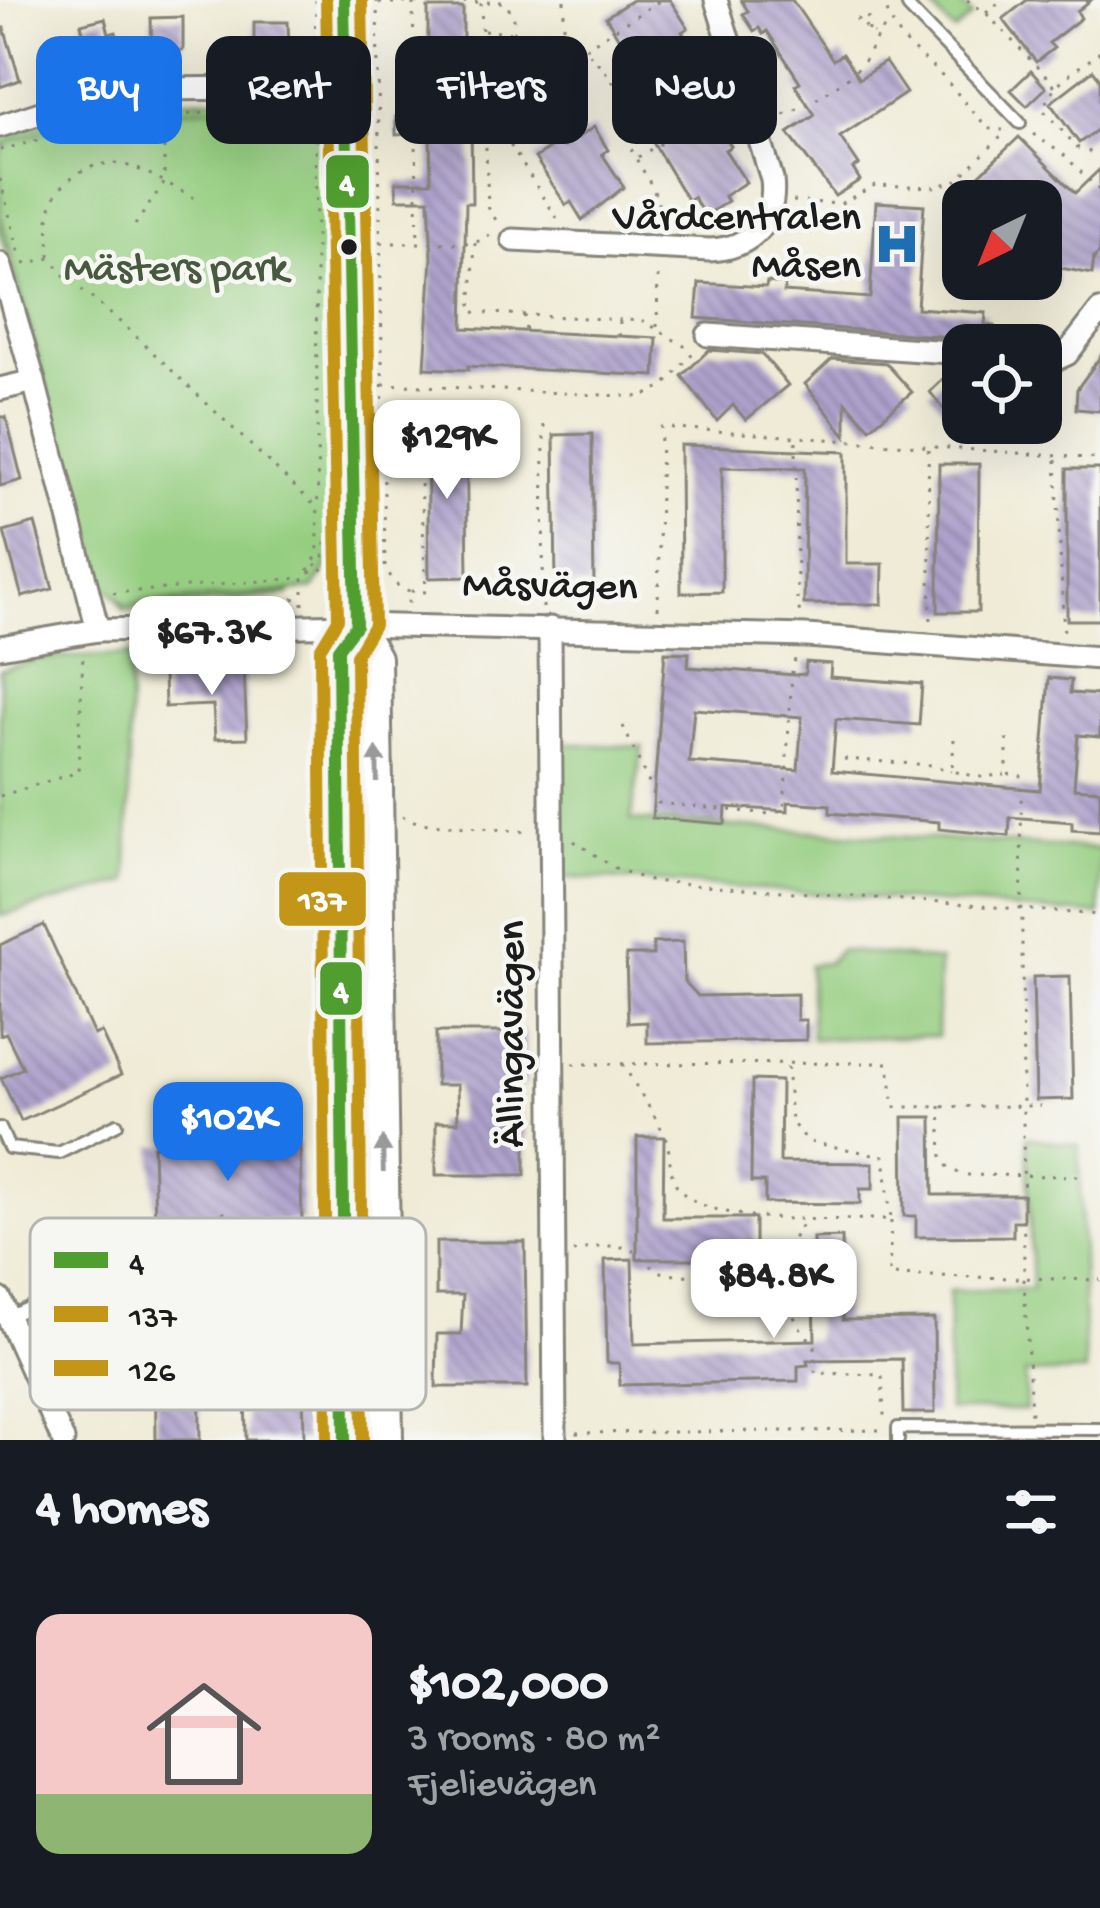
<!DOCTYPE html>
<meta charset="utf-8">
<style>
body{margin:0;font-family:"Gochi Hand",sans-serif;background:#20242c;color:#f1f3f6;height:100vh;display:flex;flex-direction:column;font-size:45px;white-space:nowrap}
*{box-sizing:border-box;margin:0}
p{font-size:39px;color:#9ea1a6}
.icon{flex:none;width:66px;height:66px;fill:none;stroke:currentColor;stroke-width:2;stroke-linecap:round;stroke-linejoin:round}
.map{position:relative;height:1440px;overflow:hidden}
.side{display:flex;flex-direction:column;background:#171b24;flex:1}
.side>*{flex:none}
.banner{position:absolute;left:36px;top:36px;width:1029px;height:108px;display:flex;gap:24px}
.needle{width:78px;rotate:223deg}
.tools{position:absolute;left:942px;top:180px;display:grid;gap:24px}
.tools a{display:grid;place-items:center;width:120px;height:120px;border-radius:24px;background:#171b24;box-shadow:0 12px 48px #0002;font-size:60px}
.price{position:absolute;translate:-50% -102px;padding:0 27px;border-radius:24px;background:#fff;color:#222;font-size:39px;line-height:78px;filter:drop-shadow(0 3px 6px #0008)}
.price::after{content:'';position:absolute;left:50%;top:72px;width:36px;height:27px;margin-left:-18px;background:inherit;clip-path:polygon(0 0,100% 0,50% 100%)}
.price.current{background:#1a73e8;color:#fff}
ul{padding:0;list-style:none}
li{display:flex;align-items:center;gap:36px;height:300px;padding:0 36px}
li span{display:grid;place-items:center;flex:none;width:336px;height:240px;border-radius:24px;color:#555}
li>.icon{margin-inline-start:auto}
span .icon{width:144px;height:144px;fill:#fffc;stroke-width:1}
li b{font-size:51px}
h2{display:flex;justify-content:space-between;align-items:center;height:144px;padding:0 36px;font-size:51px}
.tag{padding:0 42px;border-radius:24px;background:#171b24;box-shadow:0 12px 48px #0002;font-size:42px;line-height:108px}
.tag.current{background:#1a73e8;color:#fff}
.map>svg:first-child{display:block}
</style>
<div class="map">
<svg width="1100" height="1440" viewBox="0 0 1100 1440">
<defs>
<pattern id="grass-dots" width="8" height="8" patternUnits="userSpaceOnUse" patternTransform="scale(3)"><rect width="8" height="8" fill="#96ce81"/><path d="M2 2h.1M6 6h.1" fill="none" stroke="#81b06f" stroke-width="1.8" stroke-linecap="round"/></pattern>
<pattern id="building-back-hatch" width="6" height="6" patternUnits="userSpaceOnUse" patternTransform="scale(3)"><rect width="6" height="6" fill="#aea2cc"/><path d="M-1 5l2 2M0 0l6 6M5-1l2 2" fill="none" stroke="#8d83a5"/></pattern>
</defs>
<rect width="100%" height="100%" fill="#f6f6f2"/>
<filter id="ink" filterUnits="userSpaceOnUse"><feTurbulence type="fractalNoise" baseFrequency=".00833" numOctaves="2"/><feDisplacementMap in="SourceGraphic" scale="24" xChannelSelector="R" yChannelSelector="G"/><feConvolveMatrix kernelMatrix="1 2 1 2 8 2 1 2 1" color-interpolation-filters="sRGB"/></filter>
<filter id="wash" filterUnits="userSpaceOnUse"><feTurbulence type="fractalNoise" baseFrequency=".004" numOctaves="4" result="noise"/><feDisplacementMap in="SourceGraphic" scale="48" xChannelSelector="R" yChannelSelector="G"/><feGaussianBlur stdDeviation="2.7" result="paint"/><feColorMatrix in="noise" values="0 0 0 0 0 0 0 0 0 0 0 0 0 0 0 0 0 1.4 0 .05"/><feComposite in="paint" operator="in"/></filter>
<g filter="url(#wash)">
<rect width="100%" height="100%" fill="#efebd6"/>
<g fill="url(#grass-dots)" stroke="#59754e" stroke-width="3">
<polygon points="308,96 304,106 168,110 165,100"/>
<polygon points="154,101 154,111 81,124 0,146 0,134 91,111"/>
<polygon points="0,197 107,585 105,589 97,588 0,233"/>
<polygon points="291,585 289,595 124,611 117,598"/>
</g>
<g fill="#96ce81" stroke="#59754e" stroke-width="3">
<polygon points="929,0 957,0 972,16 955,32 926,2"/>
<polygon points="302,100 329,142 331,561 313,589 125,605 98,579 0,214 0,155 10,141 92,117"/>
<polygon points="130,655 128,882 0,916 0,670 46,658"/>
<polygon points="551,743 643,747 631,820 1100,849 1100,915 650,881 552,877"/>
<polygon points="840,950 939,961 937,1036 812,1039 809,965 827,963"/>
<polygon points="1027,1137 1079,1146 1085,1372 1025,1374 1026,1410 948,1410 949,1291 1032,1289"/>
</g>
<g id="blocks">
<g fill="url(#building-back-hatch)" fill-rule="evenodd">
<polygon points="632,0 670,0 688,28 682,32 704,65 696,71 717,104 708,110 731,146 725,150 746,182 724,196 728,201 705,216 693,197 688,201 648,134 675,117 651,80 646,84 606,17"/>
<polygon points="741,0 792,0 833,60 842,54 859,79 885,62 906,93 840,137 859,165 853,169 860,180 835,196 788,133 815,115 795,85 800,82 767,31 763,34 759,28 754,31 743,14 748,11"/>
<polygon points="1027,0 1091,0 1077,11 1081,18 1049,43 1054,48 1036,62 1003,19"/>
<polygon points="428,8 463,8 463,41 470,41 472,203 466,203 463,328 657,338 655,376 468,366 468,370 425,368 432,258 429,199 397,199 396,182 431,182 430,133 396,135 396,117 428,116"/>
<polygon points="183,17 183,50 152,51 151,18"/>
<polygon points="105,18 109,34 116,32 122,56 91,64 81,24"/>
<polygon points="254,22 288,22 289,51 254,52"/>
<polygon points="4,28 20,80 0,87 0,29"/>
<polygon points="1093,70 1100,79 1100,128 1079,143 1050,103"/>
<polygon points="1031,71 1046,88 1027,106 1011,90"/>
<polygon points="594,127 608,150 602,154 624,187 582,220 571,202 566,205 535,158 559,142 563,147"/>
<polygon points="1019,137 1075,193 1100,169 1100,252 1094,258 1092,274 1056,267 1057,286 1041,285 1041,201 970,201 971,183"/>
<polygon points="876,202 924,205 917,308 986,313 985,325 994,326 993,344 964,338 696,318 699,283 766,287 767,282 785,284 784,292 870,298"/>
<polygon points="709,350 762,354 788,385 746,420 733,405 717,421 682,376"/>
<polygon points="1100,357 1100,411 1076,409 1077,389"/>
<polygon points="832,359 886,363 912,392 870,428 846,402 846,436 805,384"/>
<polygon points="955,368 963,368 963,434 930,392"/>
<polygon points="0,417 6,417 22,480 0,486"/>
<polygon points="427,427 466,427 468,577 429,578"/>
<polygon points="592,434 594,586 556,586 554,435"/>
<polygon points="680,445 846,452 846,564 883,564 882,604 804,604 805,468 722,467 722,592 681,593"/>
<polygon points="939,464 979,464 978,612 938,612"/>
<rect x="1067" y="469" width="33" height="151"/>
<polygon points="35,523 53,589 22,597 4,532"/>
<path d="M665 652 689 653 688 667 795 675 805 674 806 662 831 664 830 677 922 684 919 725 836 719 832 771 1040 790 1049 678 1071 680 1070 693 1100 695V737L1078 735 1074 788 1100 790V832L1072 830V822L1010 817 1009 836 939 829V822L830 813V805L788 802V811L726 807 725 824 652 818ZM694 709 802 717 798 770 689 762Z"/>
<polygon points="244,670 247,738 215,739 213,705 165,707 164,674"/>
<polygon points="44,925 94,1035 101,1032 121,1075 21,1121 1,1078 23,1068 6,1033 0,1035 0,945"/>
<polygon points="683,942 684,981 698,996 797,994 797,1020 806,1020 806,1040 647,1043 647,1022 628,1023 626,955 653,955 653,943"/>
<polygon points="1070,976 1073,1099 1036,1100 1033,977"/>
<polygon points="436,1032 525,1032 525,1085 519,1085 519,1122 525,1122 525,1175 436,1175 436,1122 458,1122 457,1085 436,1085"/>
<polygon points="752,1080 781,1081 780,1162 873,1163 873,1189 860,1189 860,1204 765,1203 765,1182 751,1182"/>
<polygon points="903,1117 932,1117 933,1195 1023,1195 1023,1221 1013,1221 1013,1236 916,1237 916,1216 904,1216"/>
<polygon points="637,1137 664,1137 663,1218 755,1218 755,1244 743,1244 743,1259 637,1259"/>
<polygon points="300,1144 302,1221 155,1223 153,1146"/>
<polygon points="842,1237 843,1320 934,1319 935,1413 903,1413 902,1359 807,1360 808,1365 798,1366 798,1381 620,1385 619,1363 607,1363 605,1260 632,1259 634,1344 815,1340 813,1238"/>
<polygon points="436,1242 525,1242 527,1387 436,1387 437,1334 461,1334 463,1295 436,1295"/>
<polygon points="301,1271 304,1440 246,1440 243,1272"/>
<polygon points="155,1340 199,1340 200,1440 156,1440"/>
</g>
</g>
</g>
<g filter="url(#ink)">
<use href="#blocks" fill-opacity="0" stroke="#868479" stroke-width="3"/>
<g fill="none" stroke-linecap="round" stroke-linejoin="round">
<g stroke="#868479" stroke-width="16">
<g id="service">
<polyline points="906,0 909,8 1020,123"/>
<polyline points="0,1128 9,1148 59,1153 117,1124"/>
<polyline points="8,1317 173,1244 290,1245"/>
<polyline points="898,1440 898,1428 1100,1429"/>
</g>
</g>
<g stroke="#868479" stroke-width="27">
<g id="minor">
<polyline points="0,126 77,101 164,89 343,87"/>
<path d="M513 240 710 250C752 248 777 221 772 179L716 0"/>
<polyline points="0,264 34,381 98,630"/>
<polyline points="708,335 963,353"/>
<polyline points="1041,366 1067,354 1100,311"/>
<polyline points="0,389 34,381"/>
<polyline points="550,628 555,1440"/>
<polyline points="0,647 98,630 356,625 807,636 1100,658"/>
<polyline points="0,1299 63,1440"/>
</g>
</g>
<g stroke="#868479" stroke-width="36">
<g id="secondary">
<polyline points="344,0 356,625 375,658 387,1440"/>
<polyline points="345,1440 338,649 356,625"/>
</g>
</g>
<g stroke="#868479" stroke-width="3" stroke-dasharray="3 9" stroke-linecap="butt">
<polyline points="377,0 385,569 398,586 409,591 409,604"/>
<polyline points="564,0 564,33"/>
<path d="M883 0C897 43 913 48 943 77 959 94 972 113 990 129L1003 130"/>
<polyline points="967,0 986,13 1055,86"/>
<polyline points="379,3 504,2 514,16 514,33"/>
<polyline points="413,3 418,243"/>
<polyline points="481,3 488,207 499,225"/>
<polyline points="986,13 1002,0"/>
<polyline points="484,31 514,33 538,44"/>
<polyline points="869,31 868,18 862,15 857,20 874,34"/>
<polyline points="585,48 661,0"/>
<path d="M1100 52C1080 68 1047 84 1044 111L1078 148 1100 155"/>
<polyline points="315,63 316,0"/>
<polyline points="293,111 315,127"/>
<path d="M490 115C501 106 511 98 519 86 535 63 536 26 573 39 589 52 620 83 624 106 626 119 624 131 629 144 641 173 661 189 660 223"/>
<polyline points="491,115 557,218"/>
<path d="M773 119C796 113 850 81 863 62 874 46 875 35 891 23"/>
<polyline points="1033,134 1064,155 1100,191"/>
<path d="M510 145C532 128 541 108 523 84"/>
<polyline points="0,150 113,121 229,111"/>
<polyline points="638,157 728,103"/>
<polyline points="0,179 19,252"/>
<polyline points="793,201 840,204 875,185 936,187 957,180 1007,131"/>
<polyline points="135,225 164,183 164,116"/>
<polyline points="810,234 813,204"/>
<polyline points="381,243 475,243 494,232"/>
<polyline points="475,243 471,312 644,321 684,346 690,343"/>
<path d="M50 256C49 238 46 217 54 199 65 174 99 158 125 165 151 172 178 190 202 202"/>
<polyline points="24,264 51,258 64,275 126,327 316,507"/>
<polyline points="524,315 526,331"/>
<polyline points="657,327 658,269"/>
<polyline points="619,336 620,320"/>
<polyline points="383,384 642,397 665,385 696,349"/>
<polyline points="796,441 797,602 801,617"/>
<polyline points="928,449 931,626"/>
<polyline points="1056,460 1064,636"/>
<polyline points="315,566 324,556 327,538"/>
<polyline points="309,572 329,568"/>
<polyline points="411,591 426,592 418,416"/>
<polyline points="113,593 301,578"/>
<polyline points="233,604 301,598"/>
<polyline points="303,605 303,578 318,554 315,109"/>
<polyline points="543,608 544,425"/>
<polyline points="658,609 661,427 1100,459"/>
<polyline points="623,726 658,803 770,814 784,810 792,672 796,655"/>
<polyline points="954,739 952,771 978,777 1005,775"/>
<polyline points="1007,739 1007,774 1021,776 1024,1279 1031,1414"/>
<polyline points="844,759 930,765 952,771"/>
<polyline points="0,796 78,772 83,653"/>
<polyline points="402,816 419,823 529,832"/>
<polyline points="574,841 615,868 650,881 1100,915"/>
<polyline points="573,1064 888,1063 894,1107 1041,1106"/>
<path d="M623 1064C634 1085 664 1127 668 1146 671 1162 669 1177 680 1190 713 1228 843 1218 891 1219L884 1156 809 1142 791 1122 787 1063"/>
<polyline points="940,1106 942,1156 949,1169 964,1175 1084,1176"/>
<polyline points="891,1221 889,1275 1100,1280"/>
<polyline points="223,1226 224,1204"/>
<path d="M573 1252C592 1247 620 1241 637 1253 645 1259 650 1267 659 1271 673 1277 691 1275 706 1275 749 1273 788 1260 805 1217"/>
<polyline points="769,1262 798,1325 815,1346 815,1373 882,1375 884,1416"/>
<polyline points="576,1433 884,1430"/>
</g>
<use href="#service" stroke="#fff" stroke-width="10"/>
<use href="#minor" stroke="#fff" stroke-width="21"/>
<use href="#secondary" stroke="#fff" stroke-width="30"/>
<g stroke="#f6f6f2" stroke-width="21">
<polyline id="bus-1" points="344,0 356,625 338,649 345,1440"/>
</g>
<g stroke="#f6f6f2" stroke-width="21">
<polyline id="bus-2" points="326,0 338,619 320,649 327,1440"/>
</g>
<g stroke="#f6f6f2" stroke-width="21">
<polyline id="bus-3" points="362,0 374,625 356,655 363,1440"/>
</g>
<use href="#bus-1" stroke="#509e2f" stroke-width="12"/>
<use href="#bus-2" stroke="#c39617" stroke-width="12"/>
<use href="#bus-3" stroke="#c39617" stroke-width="12"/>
</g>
<defs><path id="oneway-solid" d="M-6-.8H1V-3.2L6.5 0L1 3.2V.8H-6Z" transform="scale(3)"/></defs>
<g fill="#999">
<use href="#oneway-solid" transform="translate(377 765) rotate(-91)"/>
<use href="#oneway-solid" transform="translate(383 1155) rotate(-91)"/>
</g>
</g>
<defs>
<g id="hospital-bare" transform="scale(3.6)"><path d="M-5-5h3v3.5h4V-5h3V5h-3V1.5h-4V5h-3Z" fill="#1f6fb2" stroke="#f6f6f2" stroke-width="2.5" paint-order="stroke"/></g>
</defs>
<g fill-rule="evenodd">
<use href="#hospital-bare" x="897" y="244"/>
</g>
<circle fill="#1c1c1c" stroke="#f6f6f2" stroke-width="4.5" cx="349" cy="247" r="10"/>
<g text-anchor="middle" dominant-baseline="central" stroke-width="9" stroke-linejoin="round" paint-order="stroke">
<g font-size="42" fill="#1c1c1c" stroke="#f6f6f2" text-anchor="end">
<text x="861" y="220">Vårdcentralen<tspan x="861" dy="48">Måsen</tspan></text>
</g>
<g font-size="42" fill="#475a3f" stroke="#f6f6f2">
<text x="176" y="271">Mästers park</text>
</g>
<g font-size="42" fill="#1c1c1c" stroke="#f6f6f2">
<text transform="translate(550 589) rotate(1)">Måsvägen</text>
<text transform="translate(514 1034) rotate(-90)">Ällingavägen</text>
</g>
</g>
<rect x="30" y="1218" width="396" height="192" rx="18" fill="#f6f6f2" stroke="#b5b5b2" stroke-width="3"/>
<rect x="54" y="1252" width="54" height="16" fill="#509e2f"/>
<rect x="54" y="1306" width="54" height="16" fill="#c39617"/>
<rect x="54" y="1360" width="54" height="16" fill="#c39617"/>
<g font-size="33" fill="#1c1c1c">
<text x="129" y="1272">4</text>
<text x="129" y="1326">137</text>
<text x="129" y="1380">126</text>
</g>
<g stroke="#f6f6f2" stroke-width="4.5">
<rect x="324" y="153" width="47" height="57" rx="12" fill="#509e2f"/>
<rect x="277" y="870" width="91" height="58" rx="12" fill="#c39617"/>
<rect x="318" y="960" width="46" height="57" rx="12" fill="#509e2f"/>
</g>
<g font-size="33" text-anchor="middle" font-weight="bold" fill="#fff">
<text x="347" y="193">4</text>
<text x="322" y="910">137</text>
<text x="341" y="1000">4</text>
</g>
</svg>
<div class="tools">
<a><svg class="needle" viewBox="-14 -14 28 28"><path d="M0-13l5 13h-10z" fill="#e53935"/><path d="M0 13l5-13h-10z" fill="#9ea1a6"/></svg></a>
<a><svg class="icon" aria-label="locate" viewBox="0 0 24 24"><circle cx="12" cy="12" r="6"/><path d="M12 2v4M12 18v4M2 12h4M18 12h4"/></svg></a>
</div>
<b class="price" style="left:447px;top:502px">$129K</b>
<b class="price" style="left:212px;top:698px">$67.3K</b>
<b class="price current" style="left:228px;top:1184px">$102K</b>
<b class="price" style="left:774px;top:1341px">$84.8K</b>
<div class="banner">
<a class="tag current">Buy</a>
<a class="tag">Rent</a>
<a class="tag">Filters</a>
<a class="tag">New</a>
</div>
</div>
<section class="side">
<h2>4 homes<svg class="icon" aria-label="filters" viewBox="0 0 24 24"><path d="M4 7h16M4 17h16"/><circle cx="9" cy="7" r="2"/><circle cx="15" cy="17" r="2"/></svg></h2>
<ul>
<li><span style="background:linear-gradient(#f6c9c9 75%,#8fb573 0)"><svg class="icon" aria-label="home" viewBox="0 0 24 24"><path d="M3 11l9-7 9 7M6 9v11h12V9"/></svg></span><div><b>$102,000</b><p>3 rooms · 80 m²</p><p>Fjelievägen</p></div></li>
</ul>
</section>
